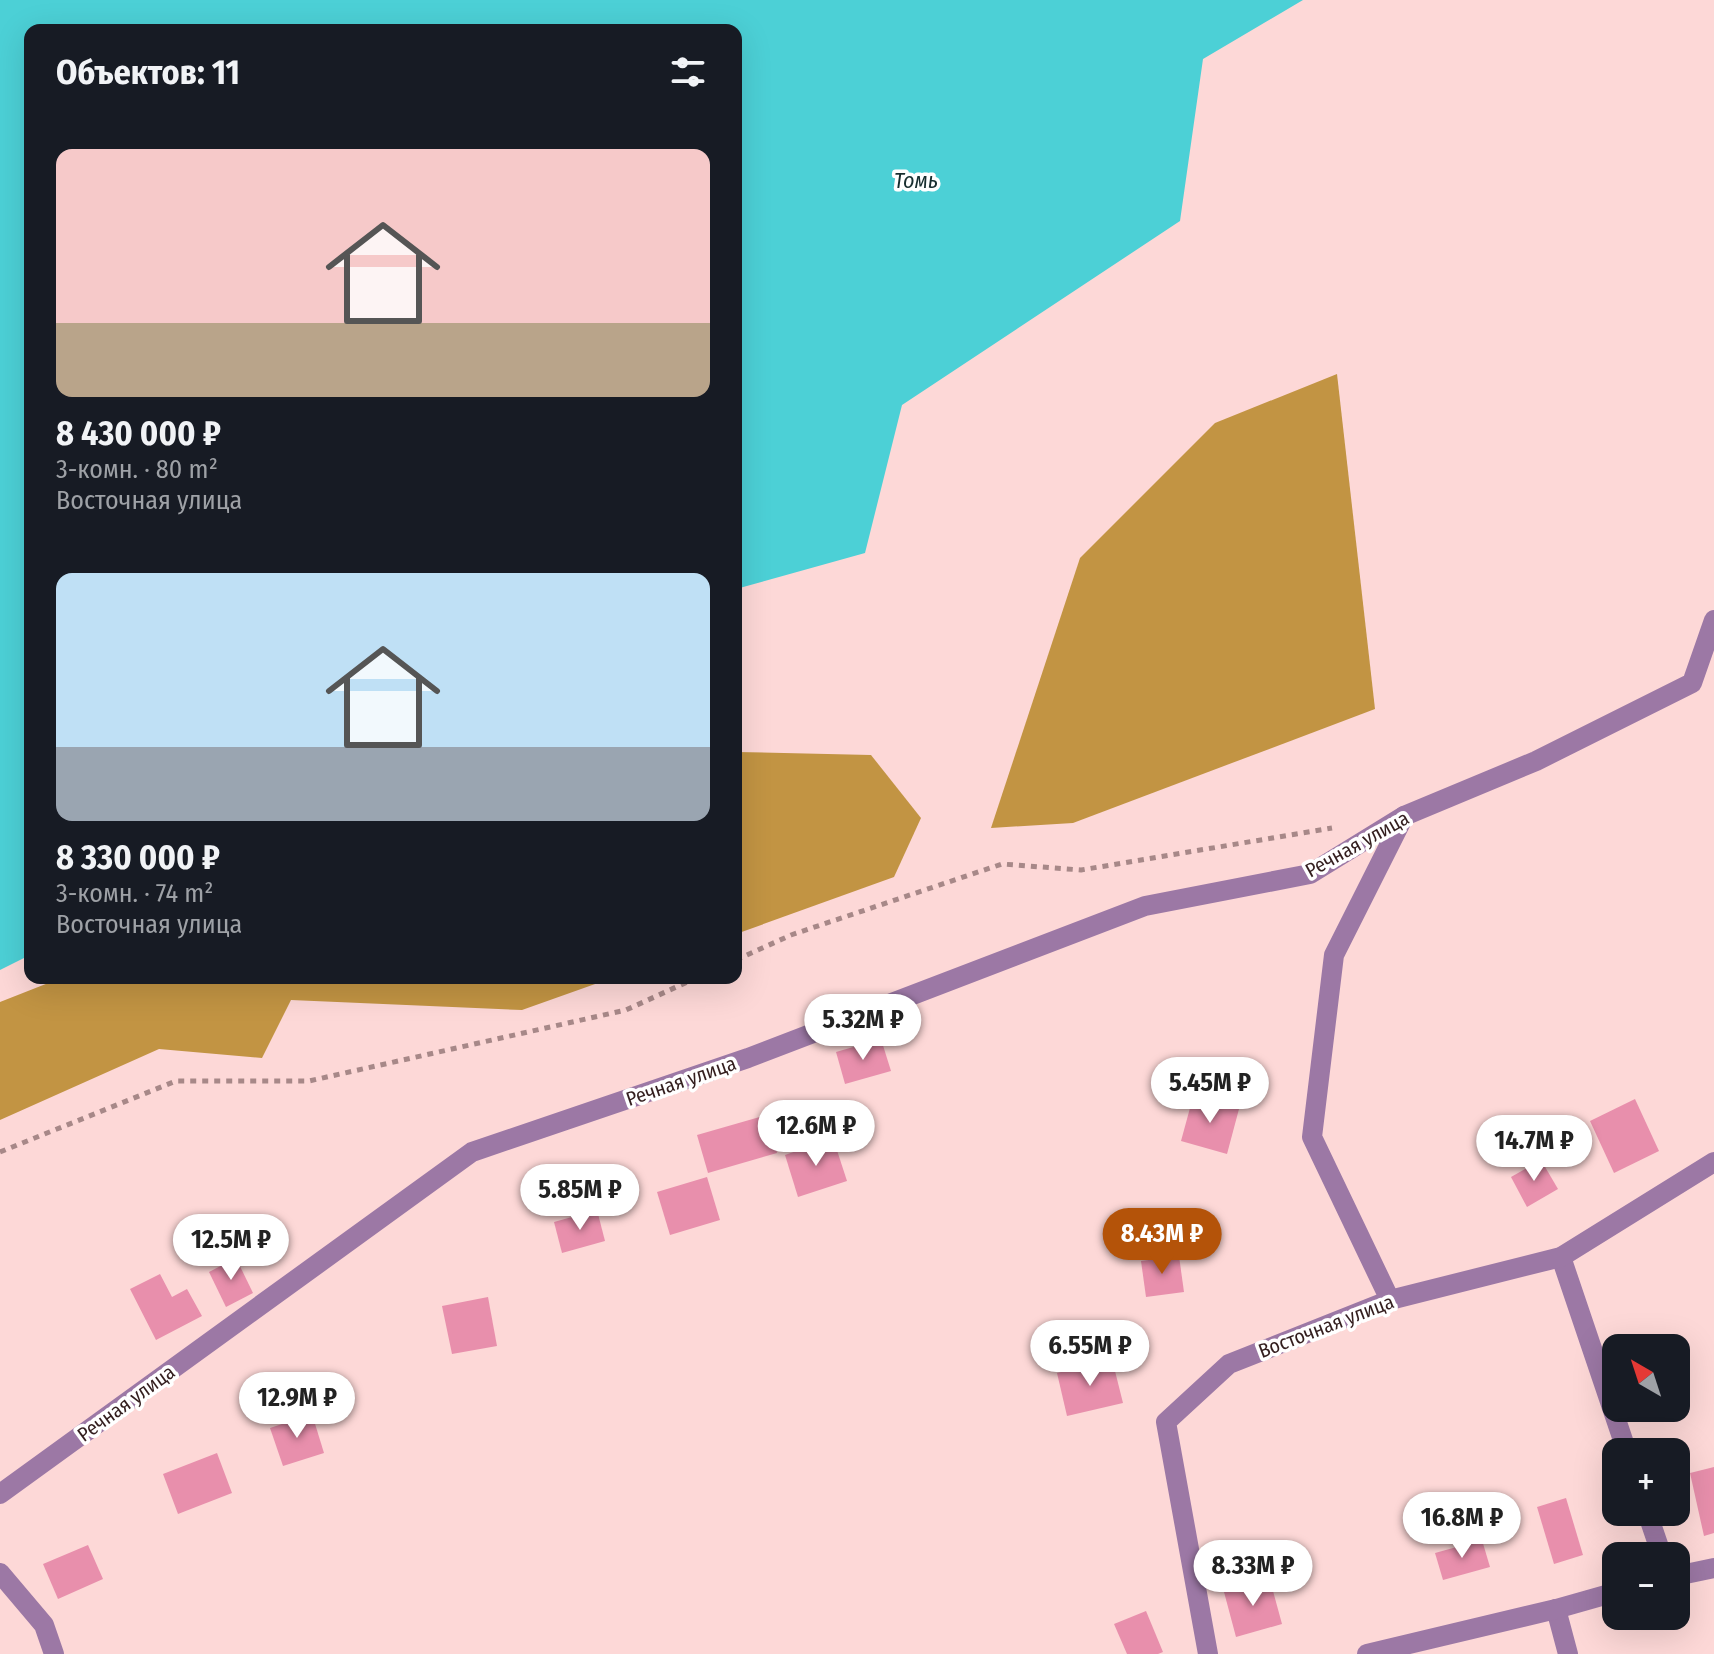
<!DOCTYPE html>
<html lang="ru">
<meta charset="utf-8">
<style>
body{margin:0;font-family:"Fira Sans Condensed",sans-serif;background:#20242c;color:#f1f3f6;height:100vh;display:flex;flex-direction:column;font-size:30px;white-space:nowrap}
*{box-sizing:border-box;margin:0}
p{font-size:26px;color:#9ea1a6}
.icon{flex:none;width:44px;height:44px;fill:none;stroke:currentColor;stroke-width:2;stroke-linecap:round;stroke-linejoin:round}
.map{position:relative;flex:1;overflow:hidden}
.sheet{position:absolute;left:24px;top:24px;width:718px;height:960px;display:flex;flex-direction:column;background:#171b24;border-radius:16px;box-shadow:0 8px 32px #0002}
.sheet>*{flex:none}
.needle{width:52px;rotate:321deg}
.controls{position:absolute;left:1602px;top:1334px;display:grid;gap:16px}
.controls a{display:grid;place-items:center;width:88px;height:88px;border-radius:16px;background:#171b24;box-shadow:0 8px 32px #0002;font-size:40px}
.price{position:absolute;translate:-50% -68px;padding:0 18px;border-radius:28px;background:#fff;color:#222;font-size:26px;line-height:52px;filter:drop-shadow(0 2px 4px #0008)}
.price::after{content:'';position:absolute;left:50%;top:48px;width:24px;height:18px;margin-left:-12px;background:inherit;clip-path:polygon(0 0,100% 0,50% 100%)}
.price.selected{background:#b45309;color:#fff}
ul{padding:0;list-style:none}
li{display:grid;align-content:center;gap:16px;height:424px;padding:0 32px}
li span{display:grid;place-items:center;height:248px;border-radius:16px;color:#555}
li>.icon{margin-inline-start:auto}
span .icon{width:144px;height:144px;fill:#fffc;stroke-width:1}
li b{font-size:34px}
h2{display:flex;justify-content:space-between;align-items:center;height:96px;padding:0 32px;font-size:34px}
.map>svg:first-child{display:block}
</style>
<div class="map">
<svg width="1714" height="1654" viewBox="0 0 1714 1654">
<rect width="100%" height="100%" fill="#fdd8d7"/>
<g fill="#c29443">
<polygon points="1337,374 1375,709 1073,823 991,828 1080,558 1215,423"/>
<polygon points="736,752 871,755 921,818 894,877 736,934"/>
<polygon points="61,978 612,978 522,1010 291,1000 262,1058 159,1049 0,1120 0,1002"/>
</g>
<polygon fill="#4cd0d6" points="0,0 1303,0 1203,59 1180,221 902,405 865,553 736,589 736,30 30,30 30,955 0,970"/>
<g fill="#e88fac">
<polygon points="881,1039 891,1071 845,1084 836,1052"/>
<polygon points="1193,1097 1239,1109 1227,1154 1181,1141"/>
<polygon points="1635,1099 1659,1151 1614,1173 1590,1121"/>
<polygon points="767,1115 777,1153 708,1173 697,1135"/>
<polygon points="833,1138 847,1181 798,1197 785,1155"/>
<polygon points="1541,1160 1558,1189 1527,1207 1511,1177"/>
<polygon points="707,1177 720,1220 670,1235 657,1192"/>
<polygon points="597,1210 605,1241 562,1253 554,1222"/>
<polygon points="1179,1256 1184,1292 1146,1297 1141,1261"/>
<polygon points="236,1258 253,1293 226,1307 209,1272"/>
<polygon points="160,1274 172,1297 187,1289 202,1316 156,1340 130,1289"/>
<polygon points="488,1297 497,1346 452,1354 442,1306"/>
<polygon points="1112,1359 1123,1403 1067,1416 1057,1373"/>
<polygon points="312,1414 324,1453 283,1466 270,1428"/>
<polygon points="217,1453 232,1493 178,1514 163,1474"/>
<polygon points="1714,1467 1714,1533 1704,1536 1690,1473"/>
<polygon points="1566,1498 1583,1555 1554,1564 1537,1507"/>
<polygon points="1482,1540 1490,1567 1443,1580 1435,1553"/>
<polygon points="88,1545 103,1579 58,1599 43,1564"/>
<polygon points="1270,1580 1282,1624 1236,1637 1224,1592"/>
<polygon points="1146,1611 1163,1652 1158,1654 1127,1654 1114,1624"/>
</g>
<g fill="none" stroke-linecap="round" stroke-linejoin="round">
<g stroke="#a78888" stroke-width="5" stroke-dasharray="6 6" stroke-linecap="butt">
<polyline points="736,960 791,935 1002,864 1081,870 1332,828"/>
<polyline points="0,1152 176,1081 309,1081 626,1010 696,978"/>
</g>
<g stroke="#9c78a5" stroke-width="20">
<polyline points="1561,1257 1627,1452"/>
<polyline points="1390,1300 1312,1137 1334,955 1404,816"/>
<polyline points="0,1494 472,1152 748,1058 1145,906 1310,874 1404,816 1536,761 1692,683 1714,620"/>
<polyline points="1647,1512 1662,1556"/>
<polyline points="0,1573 44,1625 54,1654"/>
<polyline points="1676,1576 1714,1568"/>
<polyline points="1556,1609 1568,1654"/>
<polyline points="1208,1654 1166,1422 1229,1364 1390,1300 1561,1257 1714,1162"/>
<polyline points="1367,1654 1556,1609 1616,1592"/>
</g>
</g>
<g text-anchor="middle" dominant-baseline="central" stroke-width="7" stroke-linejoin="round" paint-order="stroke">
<g font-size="20" fill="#331e1e" stroke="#fff">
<text transform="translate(1357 844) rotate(-29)">Речная улица</text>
<text transform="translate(681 1081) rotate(-19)">Речная улица</text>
<text transform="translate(1326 1326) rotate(-21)">Восточная улица</text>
<text transform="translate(126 1403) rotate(-36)">Речная улица</text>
</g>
<g font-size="22" font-style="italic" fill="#182e2f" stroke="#fff">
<text x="916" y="180">Томь</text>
</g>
</g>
</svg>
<div class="controls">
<a><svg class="needle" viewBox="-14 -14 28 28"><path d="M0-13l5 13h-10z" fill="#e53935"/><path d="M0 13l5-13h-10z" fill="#9ea1a6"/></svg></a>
<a>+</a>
<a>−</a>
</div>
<b class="price" style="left:863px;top:1062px">5.32M ₽</b>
<b class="price" style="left:1210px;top:1125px">5.45M ₽</b>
<b class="price" style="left:816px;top:1168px">12.6M ₽</b>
<b class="price" style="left:1534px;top:1183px">14.7M ₽</b>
<b class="price" style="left:580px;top:1232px">5.85M ₽</b>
<b class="price selected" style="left:1162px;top:1276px">8.43M ₽</b>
<b class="price" style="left:231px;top:1282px">12.5M ₽</b>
<b class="price" style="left:1090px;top:1388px">6.55M ₽</b>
<b class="price" style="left:297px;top:1440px">12.9M ₽</b>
<b class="price" style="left:1462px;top:1560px">16.8M ₽</b>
<b class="price" style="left:1253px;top:1608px">8.33M ₽</b>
<section class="sheet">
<h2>Объектов: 11<svg class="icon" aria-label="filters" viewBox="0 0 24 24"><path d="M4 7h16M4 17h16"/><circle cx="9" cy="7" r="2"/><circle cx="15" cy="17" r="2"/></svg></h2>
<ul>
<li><span style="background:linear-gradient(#f6c9c9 70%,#b9a48a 0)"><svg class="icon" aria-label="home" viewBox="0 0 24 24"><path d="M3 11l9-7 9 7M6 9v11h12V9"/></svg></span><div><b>8 430 000 ₽</b><p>3-комн. · 80 m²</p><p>Восточная улица</p></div></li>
<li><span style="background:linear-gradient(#bfe0f5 70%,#9aa5b1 0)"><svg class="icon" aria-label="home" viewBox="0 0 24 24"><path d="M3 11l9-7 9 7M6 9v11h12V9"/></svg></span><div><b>8 330 000 ₽</b><p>3-комн. · 74 m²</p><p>Восточная улица</p></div></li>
</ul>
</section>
</div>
